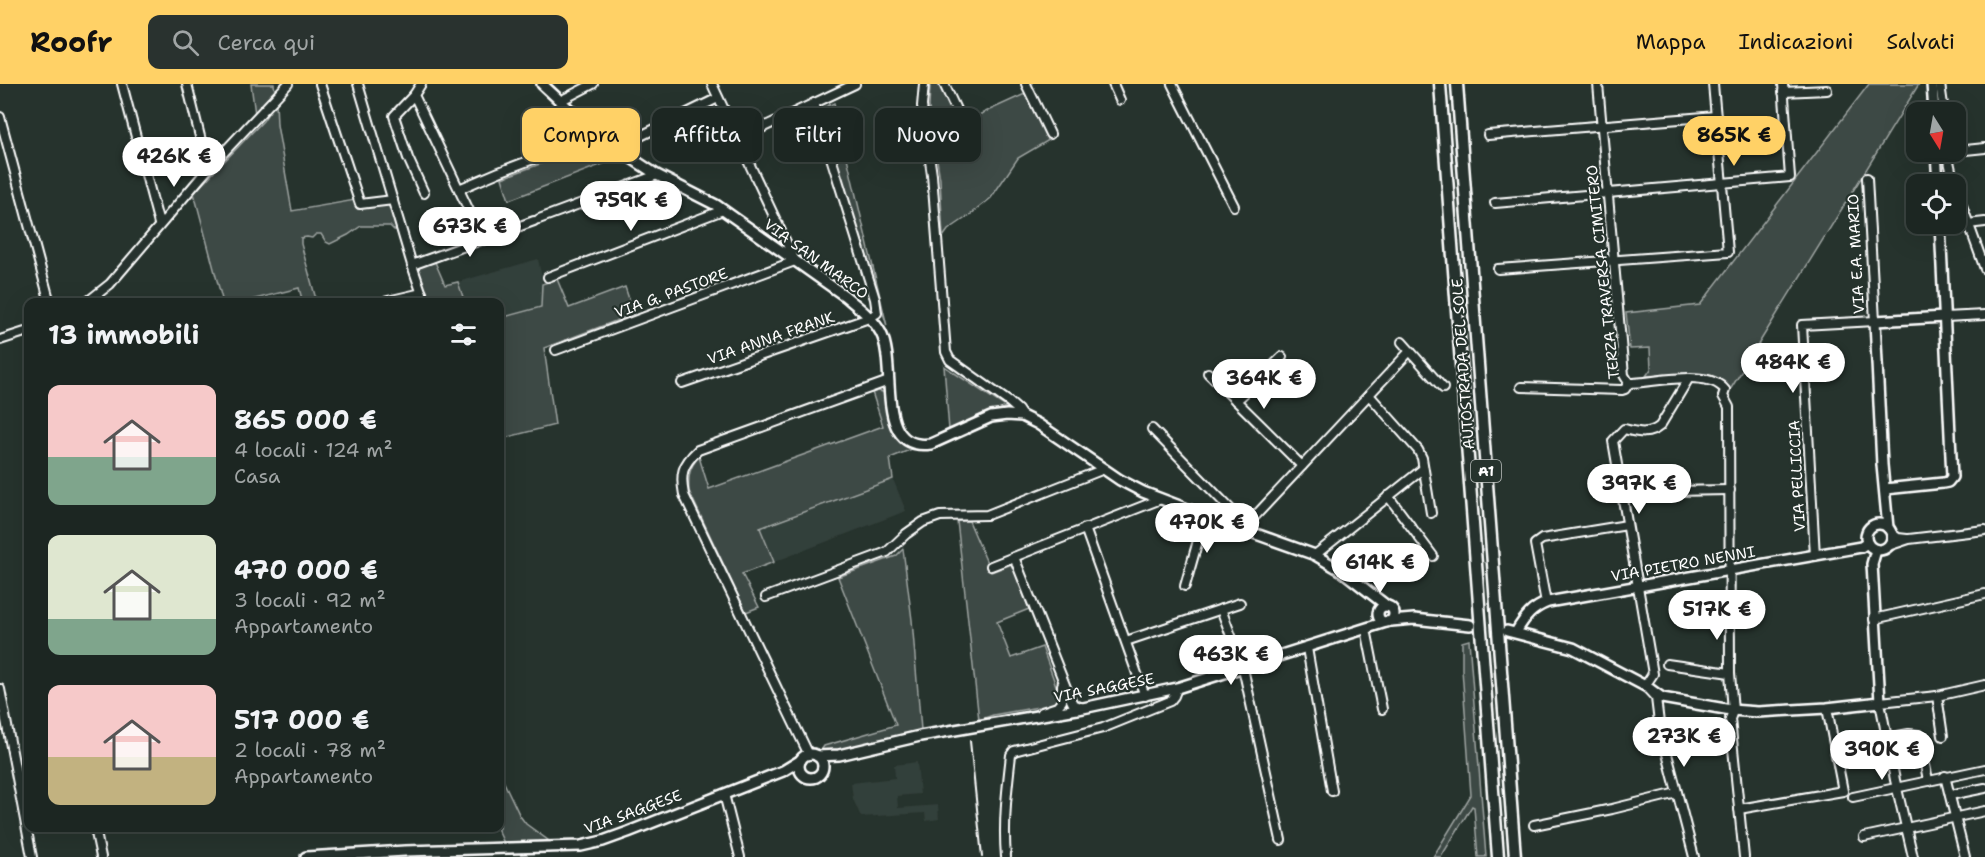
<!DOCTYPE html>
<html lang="it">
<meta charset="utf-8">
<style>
body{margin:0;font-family:"Shantell Sans",sans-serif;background:#29322f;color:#f1f3f6;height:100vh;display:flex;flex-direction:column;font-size:22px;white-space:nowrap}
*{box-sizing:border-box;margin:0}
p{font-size:20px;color:#a0a5a5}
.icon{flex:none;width:33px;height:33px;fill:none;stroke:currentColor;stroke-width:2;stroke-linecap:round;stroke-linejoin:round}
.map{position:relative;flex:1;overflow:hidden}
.sheet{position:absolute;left:24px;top:214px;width:480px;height:534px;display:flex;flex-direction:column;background:#1c2622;border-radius:12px;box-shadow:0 6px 24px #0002,0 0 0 2px #3a4340}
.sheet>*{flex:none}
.guide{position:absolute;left:522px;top:24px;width:570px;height:54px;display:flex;gap:12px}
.needle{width:39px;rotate:169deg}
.tools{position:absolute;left:1906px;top:18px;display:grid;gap:12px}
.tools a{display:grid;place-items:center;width:60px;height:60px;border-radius:12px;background:#1c2622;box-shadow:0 6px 24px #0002,0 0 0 2px #3a4340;font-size:30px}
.price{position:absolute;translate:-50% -51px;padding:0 14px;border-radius:21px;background:#fff;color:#222;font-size:20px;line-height:39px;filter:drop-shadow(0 2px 3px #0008)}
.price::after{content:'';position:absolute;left:50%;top:36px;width:18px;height:14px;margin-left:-9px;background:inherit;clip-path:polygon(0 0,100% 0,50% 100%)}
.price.current{background:#ffd166;color:#111}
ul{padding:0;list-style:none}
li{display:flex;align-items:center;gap:18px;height:150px;padding:0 24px}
li span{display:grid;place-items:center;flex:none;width:168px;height:120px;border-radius:12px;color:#555}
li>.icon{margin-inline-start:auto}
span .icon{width:72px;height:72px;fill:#fffc;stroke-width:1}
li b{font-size:26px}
h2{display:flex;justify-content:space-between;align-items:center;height:72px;padding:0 24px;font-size:26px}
.chip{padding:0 21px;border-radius:12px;background:#1c2622;box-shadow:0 6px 24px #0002,0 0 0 2px #3a4340;font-size:21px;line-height:54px}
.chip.current{background:#ffd166;color:#111}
header{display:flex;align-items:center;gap:36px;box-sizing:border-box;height:84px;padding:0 30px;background:#ffd166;color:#111}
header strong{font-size:28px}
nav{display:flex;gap:33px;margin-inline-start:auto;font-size:21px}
.search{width:420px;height:54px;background:#29322f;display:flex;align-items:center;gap:15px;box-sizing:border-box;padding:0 21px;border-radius:12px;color:#a0a5a5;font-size:22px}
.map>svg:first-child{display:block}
</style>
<header>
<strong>Roofr</strong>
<div class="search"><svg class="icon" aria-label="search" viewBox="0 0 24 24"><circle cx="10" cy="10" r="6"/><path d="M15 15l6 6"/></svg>Cerca qui</div>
<nav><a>Mappa</a><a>Indicazioni</a><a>Salvati</a></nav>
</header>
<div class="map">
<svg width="1985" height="773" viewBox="0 0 1985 773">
<rect width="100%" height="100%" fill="#26332d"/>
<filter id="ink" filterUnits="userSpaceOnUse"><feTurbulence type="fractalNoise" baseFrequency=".0167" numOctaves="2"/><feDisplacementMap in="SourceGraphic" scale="12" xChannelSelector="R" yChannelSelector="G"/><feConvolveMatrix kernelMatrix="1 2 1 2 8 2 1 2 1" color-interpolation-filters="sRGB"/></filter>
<g filter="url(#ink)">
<g fill="#333f3a">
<polygon points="538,175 542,194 541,223 500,234 500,219 465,219 458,198"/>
<polygon points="893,395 906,427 774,478 760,444"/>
<polygon points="917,678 920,710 897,712 898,724 938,721 939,735 926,737 925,729 861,733 853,715 851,699 895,694 894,681"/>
</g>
<g fill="#3e4944" stroke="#9ea4a2" stroke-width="1.5">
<polygon points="251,0 274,0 275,9 255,30"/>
<polygon points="930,0 939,0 959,40 1027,9 1049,56 1018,74 991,114 970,131 948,146 943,153 940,95 929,24"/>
<path d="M1869 0H1919L1730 306C1707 287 1675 291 1646 292L1651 285 1650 264 1630 265 1626 229 1700 221Z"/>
<polygon points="276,17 277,41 292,127 355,116 358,125 390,121 398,146 394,146 390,142 361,142 348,151 330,160 326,158 321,150 316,150 312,154 307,153 301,154 301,160 317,219 303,219 299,204 239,219 223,219 194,109 263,37"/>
<polygon points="834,19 887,242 827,46 825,23"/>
<polygon points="597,59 616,75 509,116 502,94"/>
<polygon points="435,178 445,201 458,198 465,219 429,219 418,183"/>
<polygon points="557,195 569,224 625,203 634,230 544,264 555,341 500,355 500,234 541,223 542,200"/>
<polygon points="944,282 1006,323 949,346"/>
<path d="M878 307 883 308C886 314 886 320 886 327 888 345 895 358 912 365L890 374 893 395 760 444 774 478 742 490 759 523 746 528 689 407C688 393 689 383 699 373L709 405 883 342 872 308Z"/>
<polygon points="957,437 969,437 991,488 1012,480 1029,525 997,538 1011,574 1042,563 1059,610 1059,614 1055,620 993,631 979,636"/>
<polygon points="903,465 912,536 921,646 828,669 820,668 824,662 896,641 838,493 896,472"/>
<polygon points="1469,556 1486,773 1478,773 1474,723 1472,722 1441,773 1433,773 1471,711 1462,585 1462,558"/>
<polygon points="500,690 520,732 526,740 552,759 504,759 497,744 500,744"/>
</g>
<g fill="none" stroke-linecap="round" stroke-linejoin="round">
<g stroke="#fff" stroke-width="12">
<g id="minor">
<polyline points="122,0 159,140"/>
<polyline points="187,0 208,85"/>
<polyline points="320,0 360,120 393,116"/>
<polyline points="358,0 412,181"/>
<polyline points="421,0 414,11 483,156"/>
<polyline points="924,0 922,22 932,91 946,268 950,276 1009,318 1018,326 1022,332"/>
<polyline points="944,0 960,34"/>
<polyline points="1026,0 1050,50"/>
<polyline points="1113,0 1120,16"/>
<polyline points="1172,0 1234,122"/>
<polyline points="1598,0 1624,291 1629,299"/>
<polyline points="1940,0 1944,28"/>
<polyline points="1783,8 1827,6"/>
<polyline points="414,11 394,32 408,74 424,109"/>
<polyline points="560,17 593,0"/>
<polyline points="0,33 50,219"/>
<polyline points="1488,51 1716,32"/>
<polyline points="738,55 855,0"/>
<polyline points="616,64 718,14"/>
<polyline points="1956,67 1985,64"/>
<polyline points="1947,68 1954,100"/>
<polyline points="459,105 499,88 597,51"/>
<polyline points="1956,105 1985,185"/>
<polyline points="1495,119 1790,93 1783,0"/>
<polyline points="539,135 657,91"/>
<polyline points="1968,140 1985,138"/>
<polyline points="1498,185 1728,168 1713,0"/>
<polyline points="548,193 723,126"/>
<polyline points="86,219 110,200 208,85 288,0"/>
<polyline points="379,219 422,209"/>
<polyline points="425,219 412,181 534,137"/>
<polyline points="1945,233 1985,231"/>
<polyline points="0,256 28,247"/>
<polyline points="1402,258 1443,304"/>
<polyline points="556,266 795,177 712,0"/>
<polyline points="1208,289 1302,382"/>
<path d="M1689 294 1660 342C1648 352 1637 348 1624 345L1613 357 1653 590 1645 602 1656 614 1659 639 1694 773"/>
<polyline points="682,299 869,234 877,229 875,215 814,19"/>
<path d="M1629 299C1654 299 1709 284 1725 306L1723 312 1729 323 1730 589 1733 627 1730 635 1744 773"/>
<polyline points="1521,303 1622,306 1625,305 1629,299"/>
<polyline points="1369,311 1418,366 1422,374 1431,429"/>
<polyline points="1236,317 1282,273"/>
<polyline points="1152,345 1246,441"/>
<polyline points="1670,407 1730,406"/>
<polyline points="1388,412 1433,472"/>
<polyline points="1085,444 1145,612"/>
<polyline points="1243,445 1410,267"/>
<polyline points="1891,449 1898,454 1907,455"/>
<polyline points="1888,462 1909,455 1985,446"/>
<polyline points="1315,471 1423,385"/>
<polyline points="1815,472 1802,241 1875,237 1867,94"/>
<polyline points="1014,473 1071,616 1073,620 1083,624"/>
<polyline points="991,482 1161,415"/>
<polyline points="1185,502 1205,432"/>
<polyline points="766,513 887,468 906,450 923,438 940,432 987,431 1104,385"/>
<polyline points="1546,519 1535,460 1542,455 1627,441"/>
<polyline points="1221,525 1243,584 1281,756"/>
<polyline points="1874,535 1985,510"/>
<polyline points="1366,545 1382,625"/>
<polyline points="1126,557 1240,519"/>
<polyline points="1307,564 1332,707"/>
<polyline points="1667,580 1730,589"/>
<polyline points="0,605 32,773"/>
<polyline points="1937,612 1943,652"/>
<polyline points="1042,628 1057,623 1062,617 1062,601"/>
<polyline points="1886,654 1909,650 1919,651 1928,696"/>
<path d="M809 671 684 411C680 390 682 381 698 366L889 297"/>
<polyline points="1945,692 1965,773"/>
<polyline points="724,710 740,773"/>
<polyline points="1950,711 1985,704"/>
<polyline points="1853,713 1985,685"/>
<polyline points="1739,725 1843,707 1827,624"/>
<polyline points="1534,741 1612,725 1677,709"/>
<polyline points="95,744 101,773"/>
<polyline points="1864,753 1985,727"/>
<path d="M1006 773C1003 739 1007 705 1011 671L1014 667 1103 644 1170 617 1174 612 1177 604"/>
<polyline points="1913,773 1895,696 1880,618 1937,612 1985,601"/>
</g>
</g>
<g stroke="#fff" stroke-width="14">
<g id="major">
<path d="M542 0 597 51 616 64 657 91 716 121 845 212C858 223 873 234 881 249 898 282 873 368 931 360L991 333 1007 331 1022 332 1038 340 1120 396 1143 408 1211 434 1315 471 1342 487 1387 522"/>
<polyline points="1932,0 1934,28"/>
<polyline points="1936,68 1938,100"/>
<polyline points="1885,405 1943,399 1948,398 1952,393 1940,140"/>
<circle cx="1879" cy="453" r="13"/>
<polyline points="1888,444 1882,381 1875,237 1945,233"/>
<circle cx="1386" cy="530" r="8"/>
<polyline points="1391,537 1414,535 1470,541"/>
<polyline points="1507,547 1573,564 1647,603 1662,614 1731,626 1758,628 1827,624 1880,618 1872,480 1876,466"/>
<path d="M1516 548C1525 533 1532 524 1548 518L1861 463 1867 459"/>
<circle cx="811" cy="682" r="12"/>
<polyline points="817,672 839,671 920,652 1083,624 1177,604 1386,538"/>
<polyline points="306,773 405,767 581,762 603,757 628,748 783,687 801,676"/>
</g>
</g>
<g stroke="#fff" stroke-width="15">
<g id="highway">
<polyline points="1440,0 1498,773"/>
<polyline points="1457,0 1515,773"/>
</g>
</g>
<use href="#minor" stroke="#26332d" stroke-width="8"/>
<use href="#major" stroke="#26332d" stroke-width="9"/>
<use href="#highway" stroke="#26332d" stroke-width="10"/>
<polyline stroke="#fff" stroke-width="2" points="970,657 982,773"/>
</g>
</g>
<g text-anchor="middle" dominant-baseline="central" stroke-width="4.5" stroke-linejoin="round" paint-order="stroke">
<rect fill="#26332d" stroke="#bec2c0" stroke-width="1.5" x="1471" y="376" width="30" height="22" rx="4.5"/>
<g font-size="14" font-weight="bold" fill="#fff">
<text x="1486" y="387">A1</text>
</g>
<g font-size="15" fill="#fff" stroke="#26332d">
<text transform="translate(1856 170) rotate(-93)">VIA E.A. MARIO</text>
<text transform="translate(816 175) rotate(36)">VIA SAN MARCO</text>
<text transform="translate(1603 188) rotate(-96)">TERZA TRAVERSA CIMITERO</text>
<text transform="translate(671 209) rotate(-20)">VIA G. PASTORE</text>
<text transform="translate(771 254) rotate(-19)">VIA ANNA FRANK</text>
<text transform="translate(1463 280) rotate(-94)">AUTOSTRADA DEL SOLE</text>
<text transform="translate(1797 392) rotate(-93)">VIA PELLICCIA</text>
<text transform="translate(1683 480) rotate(-10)">VIA PIETRO NENNI</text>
<text transform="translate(1104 604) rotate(-11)">VIA SAGGESE</text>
<text transform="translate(633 728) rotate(-20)">VIA SAGGESE</text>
</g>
</g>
</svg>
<div class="tools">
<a><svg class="needle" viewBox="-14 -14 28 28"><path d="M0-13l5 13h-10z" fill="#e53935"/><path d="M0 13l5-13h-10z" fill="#a0a5a5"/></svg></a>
<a><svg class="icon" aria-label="locate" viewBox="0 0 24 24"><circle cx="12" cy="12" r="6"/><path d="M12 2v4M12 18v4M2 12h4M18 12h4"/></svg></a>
</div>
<b class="price current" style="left:1734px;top:83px">865K €</b>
<b class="price" style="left:174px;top:104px">426K €</b>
<b class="price" style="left:631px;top:148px">759K €</b>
<b class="price" style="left:470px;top:174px">673K €</b>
<b class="price" style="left:1793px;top:310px">484K €</b>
<b class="price" style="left:1264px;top:326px">364K €</b>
<b class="price" style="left:1639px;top:431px">397K €</b>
<b class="price" style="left:1207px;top:470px">470K €</b>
<b class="price" style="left:1380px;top:510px">614K €</b>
<b class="price" style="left:1717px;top:557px">517K €</b>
<b class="price" style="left:1231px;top:602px">463K €</b>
<b class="price" style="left:1684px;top:684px">273K €</b>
<b class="price" style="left:1882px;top:697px">390K €</b>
<div class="guide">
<a class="chip current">Compra</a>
<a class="chip">Affitta</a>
<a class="chip">Filtri</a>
<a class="chip">Nuovo</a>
</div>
<section class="sheet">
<h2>13 immobili<svg class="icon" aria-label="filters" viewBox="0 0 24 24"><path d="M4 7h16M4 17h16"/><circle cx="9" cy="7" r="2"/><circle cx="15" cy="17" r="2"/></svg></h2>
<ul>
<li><span style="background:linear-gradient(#f6c9c9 60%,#7fa58c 0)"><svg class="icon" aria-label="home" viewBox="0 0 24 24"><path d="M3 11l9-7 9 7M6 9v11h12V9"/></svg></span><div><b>865 000 €</b><p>4 locali · 124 m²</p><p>Casa</p></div></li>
<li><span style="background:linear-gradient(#dfe7d0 70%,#7fa58c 0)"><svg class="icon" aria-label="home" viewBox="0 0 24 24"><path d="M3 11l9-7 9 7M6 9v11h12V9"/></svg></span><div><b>470 000 €</b><p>3 locali · 92 m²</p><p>Appartamento</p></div></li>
<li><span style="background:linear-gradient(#f6c9c9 60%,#c2b280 0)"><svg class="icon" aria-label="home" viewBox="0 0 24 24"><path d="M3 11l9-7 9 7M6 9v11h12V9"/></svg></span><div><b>517 000 €</b><p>2 locali · 78 m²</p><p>Appartamento</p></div></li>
</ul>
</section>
</div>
